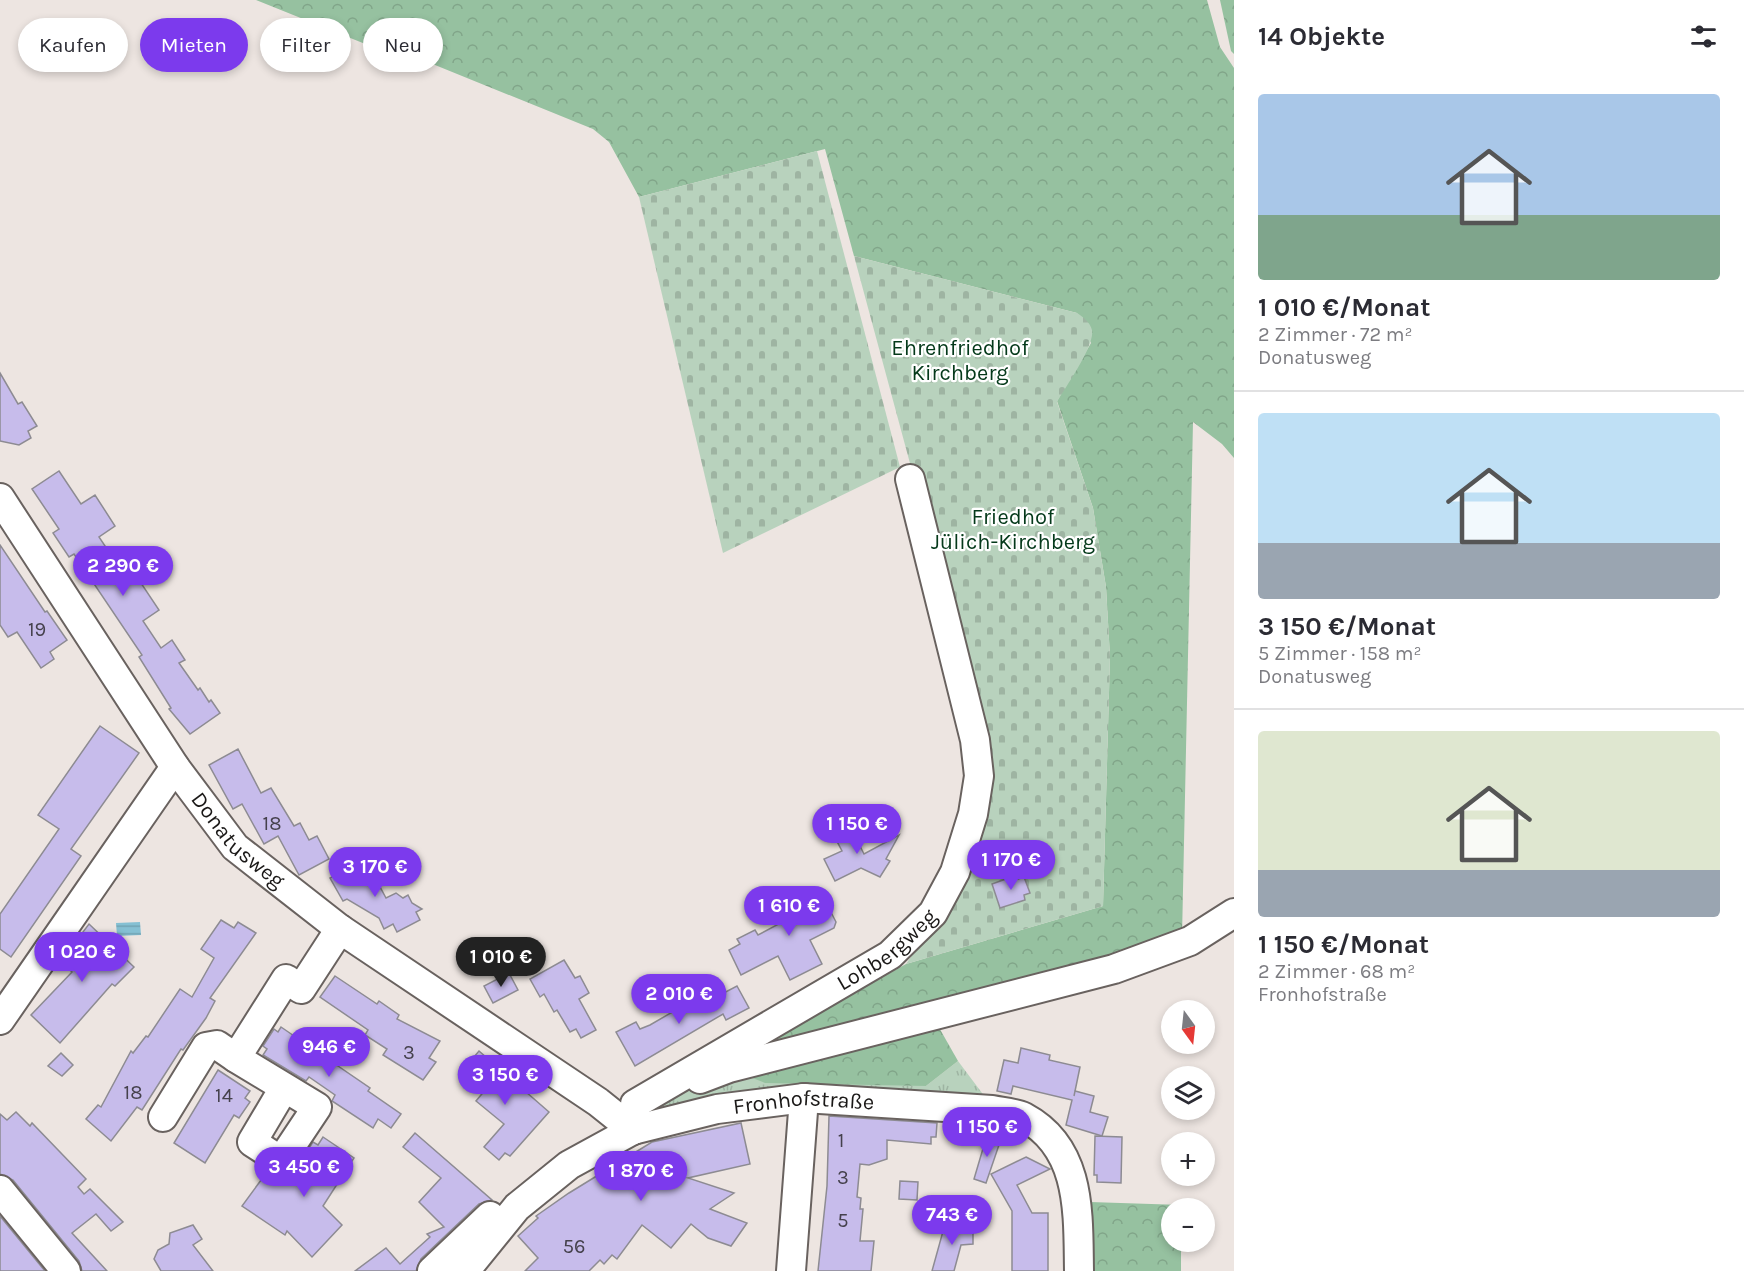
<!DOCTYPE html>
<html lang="de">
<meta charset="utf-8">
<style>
body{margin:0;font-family:Karla,sans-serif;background:#f7f7f7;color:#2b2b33;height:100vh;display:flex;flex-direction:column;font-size:22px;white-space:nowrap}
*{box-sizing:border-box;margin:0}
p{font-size:20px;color:#7c7c81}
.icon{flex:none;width:33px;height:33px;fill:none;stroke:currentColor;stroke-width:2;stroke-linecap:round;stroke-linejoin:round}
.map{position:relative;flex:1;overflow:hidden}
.details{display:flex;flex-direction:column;background:#fff;width:510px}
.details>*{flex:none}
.hud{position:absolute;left:18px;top:18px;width:570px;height:54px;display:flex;gap:12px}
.needle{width:39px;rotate:165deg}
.buttons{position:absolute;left:1161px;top:1000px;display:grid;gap:12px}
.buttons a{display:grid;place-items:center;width:54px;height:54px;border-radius:50%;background:#fff;box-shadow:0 3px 9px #0003;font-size:30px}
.price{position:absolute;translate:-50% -51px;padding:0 14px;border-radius:21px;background:#7c3aed;color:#fff;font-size:20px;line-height:39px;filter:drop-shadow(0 2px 3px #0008)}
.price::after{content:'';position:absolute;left:50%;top:36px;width:18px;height:14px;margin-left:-9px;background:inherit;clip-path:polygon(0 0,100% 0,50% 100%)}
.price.active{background:#222;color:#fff}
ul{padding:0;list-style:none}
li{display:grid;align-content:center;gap:12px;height:318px;padding:0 24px}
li+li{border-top:2px solid #e1e1e2}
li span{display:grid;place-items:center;height:186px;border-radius:6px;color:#555}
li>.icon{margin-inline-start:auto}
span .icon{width:108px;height:108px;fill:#fffc;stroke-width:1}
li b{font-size:26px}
h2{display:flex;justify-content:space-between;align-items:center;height:72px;padding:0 24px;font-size:26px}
.chip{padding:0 21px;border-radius:27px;background:#fff;box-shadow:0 3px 9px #0003;font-size:21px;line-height:54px}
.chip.active{background:#7c3aed;color:#fff}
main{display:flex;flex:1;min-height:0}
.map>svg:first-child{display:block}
</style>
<main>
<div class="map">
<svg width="1234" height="1271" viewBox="0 0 1234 1271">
<defs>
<pattern id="grass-tufts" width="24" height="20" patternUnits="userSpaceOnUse" patternTransform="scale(1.5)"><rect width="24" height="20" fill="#b8d2bd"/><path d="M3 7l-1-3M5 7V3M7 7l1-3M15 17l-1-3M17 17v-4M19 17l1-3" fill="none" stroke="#9eb4a2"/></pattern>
<pattern id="forest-crowns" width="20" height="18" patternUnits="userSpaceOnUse" patternTransform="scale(1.5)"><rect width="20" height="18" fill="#96c1a0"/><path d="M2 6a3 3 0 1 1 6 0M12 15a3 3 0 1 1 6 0" fill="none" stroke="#81a589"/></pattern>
<pattern id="cemetery-stones" width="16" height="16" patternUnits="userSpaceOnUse" patternTransform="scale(1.5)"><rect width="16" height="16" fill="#b8d2bd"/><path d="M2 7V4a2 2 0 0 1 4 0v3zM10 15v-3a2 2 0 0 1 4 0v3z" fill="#9eb4a2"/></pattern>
<pattern id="water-rules" width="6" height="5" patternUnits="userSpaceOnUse" patternTransform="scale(1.5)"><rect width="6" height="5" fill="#85c0d3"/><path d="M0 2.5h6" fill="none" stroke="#72a4b4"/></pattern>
</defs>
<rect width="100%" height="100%" fill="#ede5e1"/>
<polygon fill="url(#grass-tufts)" points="958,1061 985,1097 813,1088 743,1091 670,1110 662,1108 662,1103 673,1095 785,1063 926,1086"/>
<g fill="url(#forest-crowns)">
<polygon points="256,0 1207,0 1220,47 1234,68 1234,458 1222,444 1193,422 1182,937 764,1044 906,964 1103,906 1110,657 1106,587 1093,508 1057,401 1091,343 1077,313 854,256 825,149 639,197 609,142 593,129 435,65 405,60"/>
<polygon points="1220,0 1234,0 1234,54 1231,51"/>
<polygon points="937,1024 958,1061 926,1086 765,1083 750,1077"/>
<polygon points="1090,1202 1182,1205 1182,1209 1172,1209 1172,1242 1181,1242 1181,1271 1088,1271"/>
</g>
<g fill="url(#cemetery-stones)">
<polygon points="817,151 900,467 723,553 639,197"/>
<path d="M854 256 1077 313C1083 317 1090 322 1092 330 1095 346 1066 386 1057 402L1093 508 1106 587 1110 657 1103 906 906 964 953 894 978 715Z"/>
</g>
<polygon fill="url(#water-rules)" points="140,922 141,935 117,936 116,923"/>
<g fill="#c7bceb" stroke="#8d8b92" stroke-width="1.5">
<polygon points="0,373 18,404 22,402 37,426 28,431 31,438 19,445 0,441"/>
<polygon points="59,471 81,504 95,495 115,526 99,537 125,576 133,571 159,610 143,621 161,648 172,640 185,660 179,663 198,690 200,688 209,702 211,700 220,713 190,734 169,709 171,708 139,657 142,655 74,554 69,557 53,533 59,529 32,489"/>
<polygon points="0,545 45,612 47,611 67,640 50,652 54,659 41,668 17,632 8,637 0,625"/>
<polygon points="100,726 139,753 71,849 81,856 11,957 0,949 0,914 59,829 38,815"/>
<polygon points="238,749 261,793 271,788 294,826 300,823 309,840 317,836 329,859 299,875 278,836 264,844 242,804 233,809 209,765"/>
<polygon points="848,822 864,854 899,835 886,859 890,861 880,877 861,868 835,881 824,859 842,851 831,830"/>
<polygon points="359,863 363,871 372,872 386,898 396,893 403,898 408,895 412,903 422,909 416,912 420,920 397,932 393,924 384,929 379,918 347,899 343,901 330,878"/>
<polygon points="1017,875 1018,879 1024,877 1030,893 1024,895 1025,900 1000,908 992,884"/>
<polygon points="813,887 819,889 836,922 834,928 810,940 822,964 790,980 778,956 741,975 729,950 740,944 737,939 755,930 758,935 790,918 782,903"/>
<polygon points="221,920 234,928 238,922 256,933 210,998 215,1001 206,1018 183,1050 181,1049 142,1110 137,1107 111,1141 86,1119 98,1105 101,1107 131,1051 133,1053 146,1036 148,1037 180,989 192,997 214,958 201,949"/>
<polygon points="89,924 134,967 115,986 112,984 60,1043 31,1015 72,972 61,961"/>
<polygon points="564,960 575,978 580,976 589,993 579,999 596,1030 581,1038 576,1029 570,1032 557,1010 554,1012 544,994 540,997 530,979"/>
<polygon points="509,973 518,990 493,1003 484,986"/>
<polygon points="335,976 377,1004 379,1001 399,1015 397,1019 440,1041 429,1058 436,1062 423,1080 383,1055 387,1049 365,1035 368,1030 320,997"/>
<polygon points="737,986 749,1008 726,1020 723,1014 635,1066 616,1032 636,1022 640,1029 650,1025 693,1000 697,1007"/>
<polygon points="281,1027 370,1088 368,1091 401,1114 391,1128 378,1119 373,1128 332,1101 335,1095 309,1077 306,1081 263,1055 267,1049 263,1046 274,1029 278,1032"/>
<polygon points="1021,1048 1050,1055 1049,1060 1080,1067 1074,1096 1075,1091 1094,1096 1090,1112 1108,1117 1102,1136 1066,1125 1072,1100 1013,1086 1011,1094 997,1091 1004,1060 1018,1063"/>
<polygon points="479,1051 549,1112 510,1156 505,1153 499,1160 484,1147 504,1124 476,1101 486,1089 463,1070"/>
<polygon points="61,1053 73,1065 62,1076 48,1066"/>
<polygon points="218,1070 250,1091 245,1098 250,1102 239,1118 234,1115 205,1163 174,1143"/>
<polygon points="16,1112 30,1126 32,1123 86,1179 78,1187 84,1194 90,1189 123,1222 111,1231 96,1214 72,1233 107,1271 82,1271 79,1261 13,1180 0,1174 0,1114 7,1120"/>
<polygon points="829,1116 937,1123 936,1137 931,1137 931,1144 887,1140 887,1159 869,1165 860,1164 857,1197 861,1198 860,1209 863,1209 860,1241 874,1241 871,1271 818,1271 827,1186"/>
<polygon points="741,1123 750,1164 688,1178 734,1193 710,1209 747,1223 731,1246 708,1238 691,1224 671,1248 642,1225 617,1259 612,1255 604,1264 600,1260 589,1271 525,1271 538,1258 518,1236 538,1218 536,1216 569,1193 652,1142"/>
<polygon points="415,1133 492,1200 479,1204 421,1259 416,1271 355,1271 386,1248 400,1264 430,1237 427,1234 444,1227 419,1202 441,1178 403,1147"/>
<polygon points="987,1135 1001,1139 986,1183 974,1179"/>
<polygon points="1095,1136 1122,1137 1121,1183 1097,1182 1097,1175 1094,1175"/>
<polygon points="323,1137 354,1158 323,1206 342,1225 312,1257 287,1231 285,1235 242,1206 264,1176 274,1183 291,1184 306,1162 302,1159 313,1142 318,1145"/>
<polygon points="1026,1157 1050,1169 1017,1185 1032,1213 1048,1213 1048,1271 1012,1271 1012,1211 991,1174"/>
<polygon points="900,1181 918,1182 917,1200 899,1199"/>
<polygon points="0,1216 45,1271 0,1271"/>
<polygon points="945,1224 973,1225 973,1244 961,1245 954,1271 932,1271"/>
<polygon points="193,1225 202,1239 193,1245 213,1271 161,1271 154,1259 158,1250 169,1244 170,1233"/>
</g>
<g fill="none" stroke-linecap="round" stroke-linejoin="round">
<g stroke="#69625f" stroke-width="32">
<g id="minor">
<path id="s1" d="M0 498 175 767 235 847 340 929 598 1102 633 1130"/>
<polyline points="0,1020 175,767"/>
<polyline points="700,1079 729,1068 1114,969 1190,941 1234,913"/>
<polyline points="284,1088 252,1142 281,1161 317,1107 236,1058 286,979 301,989 340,929"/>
<polyline points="163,1117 206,1047 217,1045 236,1058"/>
<path id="s2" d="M633 1130 635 1104 890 955 933 913 955 872 973 814 979 776 975 740 910 479"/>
<polyline points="0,1190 66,1271"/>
<polyline points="432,1271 490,1216"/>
<path id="s3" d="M465 1271 517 1207 569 1165 633 1130 717 1109 804 1098 992 1110C1002 1112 1015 1113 1024 1117 1082 1148 1078 1214 1079 1271"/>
<polyline points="791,1271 804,1098"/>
</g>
</g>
<use href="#minor" stroke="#fff" stroke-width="28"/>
</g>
<g text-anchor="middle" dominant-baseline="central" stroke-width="4.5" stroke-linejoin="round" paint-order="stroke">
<g font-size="20" fill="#45414c">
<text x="37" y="629">19</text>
<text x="272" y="823">18</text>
<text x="409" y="1052">3</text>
<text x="133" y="1092">18</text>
<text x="224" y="1095">14</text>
<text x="841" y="1140">1</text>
<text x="843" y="1177">3</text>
<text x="843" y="1220">5</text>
<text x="574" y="1246">56</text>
</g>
<g font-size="22" fill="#04391a" stroke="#fff">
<text x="960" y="348">Ehrenfriedhof<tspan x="960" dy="25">Kirchberg</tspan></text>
<text x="1013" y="517">Friedhof<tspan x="1013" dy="25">Jülich-Kirchberg</tspan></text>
</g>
<g font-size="22" fill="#1a1817" stroke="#fff">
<text stroke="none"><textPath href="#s1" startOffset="418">Donatusweg</textPath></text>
<text stroke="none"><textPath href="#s2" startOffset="322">Lohbergweg</textPath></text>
<text stroke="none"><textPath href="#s3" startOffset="396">Fronhofstraße</textPath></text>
</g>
</g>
</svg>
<div class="buttons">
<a><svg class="needle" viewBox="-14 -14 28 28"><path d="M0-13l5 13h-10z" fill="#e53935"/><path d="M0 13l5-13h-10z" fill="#7c7c81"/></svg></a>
<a><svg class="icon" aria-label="layers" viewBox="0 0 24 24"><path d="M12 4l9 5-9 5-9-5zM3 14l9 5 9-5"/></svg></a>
<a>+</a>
<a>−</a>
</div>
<b class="price" style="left:123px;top:597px">2 290 €</b>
<b class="price" style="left:857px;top:855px">1 150 €</b>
<b class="price" style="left:1011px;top:891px">1 170 €</b>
<b class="price" style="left:375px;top:898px">3 170 €</b>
<b class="price" style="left:789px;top:937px">1 610 €</b>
<b class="price" style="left:82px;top:983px">1 020 €</b>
<b class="price active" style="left:501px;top:988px">1 010 €</b>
<b class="price" style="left:679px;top:1025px">2 010 €</b>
<b class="price" style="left:329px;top:1078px">946 €</b>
<b class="price" style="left:505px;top:1106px">3 150 €</b>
<b class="price" style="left:987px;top:1158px">1 150 €</b>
<b class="price" style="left:304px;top:1198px">3 450 €</b>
<b class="price" style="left:641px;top:1202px">1 870 €</b>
<b class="price" style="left:952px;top:1246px">743 €</b>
<div class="hud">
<a class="chip">Kaufen</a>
<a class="chip active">Mieten</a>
<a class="chip">Filter</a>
<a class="chip">Neu</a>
</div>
</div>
<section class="details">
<h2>14 Objekte<svg class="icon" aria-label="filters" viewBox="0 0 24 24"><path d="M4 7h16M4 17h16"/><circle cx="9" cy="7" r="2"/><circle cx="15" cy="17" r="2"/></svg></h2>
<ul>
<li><span style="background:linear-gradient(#a9c7e8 65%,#7fa58c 0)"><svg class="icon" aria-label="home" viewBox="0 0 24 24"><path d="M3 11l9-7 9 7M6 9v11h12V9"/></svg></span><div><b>1 010 €/Monat</b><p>2 Zimmer · 72 m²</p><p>Donatusweg</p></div></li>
<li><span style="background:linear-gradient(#bfe0f5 70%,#9aa5b1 0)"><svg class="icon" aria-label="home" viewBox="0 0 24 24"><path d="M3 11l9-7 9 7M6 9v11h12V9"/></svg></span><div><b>3 150 €/Monat</b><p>5 Zimmer · 158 m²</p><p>Donatusweg</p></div></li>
<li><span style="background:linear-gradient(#dfe7d0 75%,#9aa5b1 0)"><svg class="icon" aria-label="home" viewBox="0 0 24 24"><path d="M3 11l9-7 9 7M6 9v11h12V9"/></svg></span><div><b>1 150 €/Monat</b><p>2 Zimmer · 68 m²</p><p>Fronhofstraße</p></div></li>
</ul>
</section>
</main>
